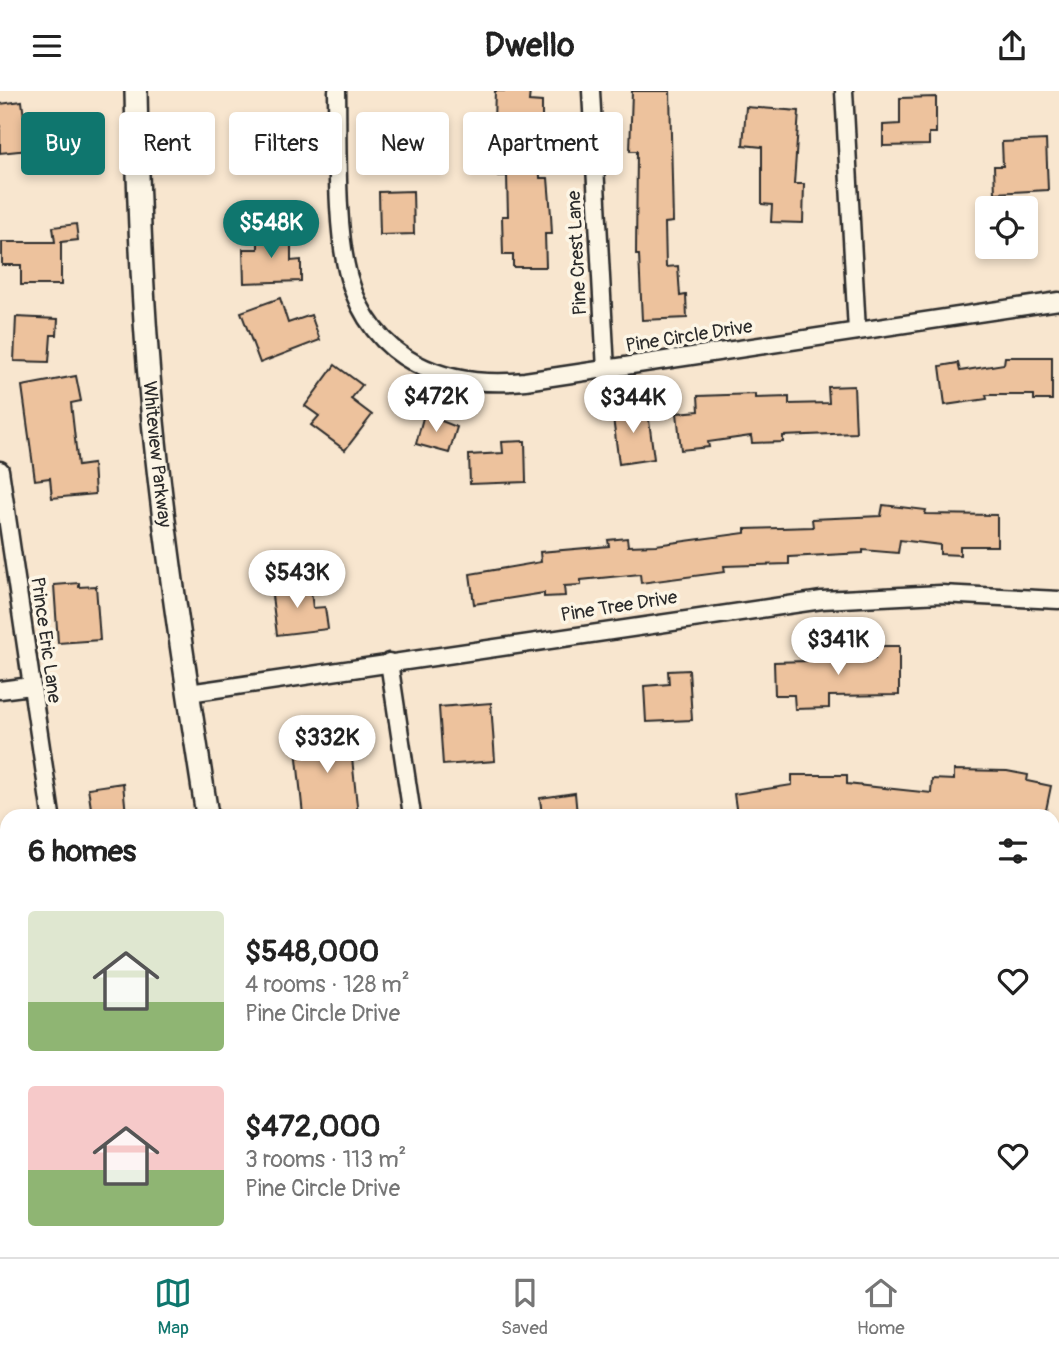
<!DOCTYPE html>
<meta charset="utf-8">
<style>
body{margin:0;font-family:Pangolin,sans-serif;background:#f6f6f6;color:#222;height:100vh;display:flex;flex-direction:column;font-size:26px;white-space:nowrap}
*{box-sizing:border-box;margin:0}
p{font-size:23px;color:#767676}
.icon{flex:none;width:38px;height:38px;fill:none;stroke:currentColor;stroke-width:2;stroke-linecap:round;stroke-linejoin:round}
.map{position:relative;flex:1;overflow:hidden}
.drawer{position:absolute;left:0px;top:718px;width:1060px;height:450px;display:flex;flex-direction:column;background:#fff;border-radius:21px 21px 0 0;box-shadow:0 4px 10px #0003}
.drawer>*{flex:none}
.banner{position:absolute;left:21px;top:21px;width:700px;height:63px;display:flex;gap:14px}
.buttons{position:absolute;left:975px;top:105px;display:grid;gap:14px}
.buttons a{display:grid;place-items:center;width:63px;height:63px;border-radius:7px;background:#fff;box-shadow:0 4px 10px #0003;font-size:35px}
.price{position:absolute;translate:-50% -60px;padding:0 16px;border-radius:24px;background:#fff;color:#222;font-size:23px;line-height:46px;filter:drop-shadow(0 2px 4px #0008)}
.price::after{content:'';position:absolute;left:50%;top:42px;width:21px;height:16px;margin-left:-10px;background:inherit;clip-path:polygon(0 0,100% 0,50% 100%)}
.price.active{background:#0f766e;color:#fff}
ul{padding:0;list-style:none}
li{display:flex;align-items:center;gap:21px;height:175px;padding:0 28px}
li span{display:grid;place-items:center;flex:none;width:196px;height:140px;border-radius:7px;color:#555}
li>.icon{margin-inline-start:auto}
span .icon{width:84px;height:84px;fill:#fffc;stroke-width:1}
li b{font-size:30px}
h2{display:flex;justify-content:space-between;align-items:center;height:84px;padding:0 28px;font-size:30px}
.chip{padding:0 24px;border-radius:7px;background:#fff;box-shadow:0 4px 10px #0003;font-size:24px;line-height:63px}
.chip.active{background:#0f766e;color:#fff}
header{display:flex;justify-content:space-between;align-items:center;height:91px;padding:0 28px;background:#fff;font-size:32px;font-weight:700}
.dock{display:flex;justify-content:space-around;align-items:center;height:98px;border-top:2px solid #e0e0e0;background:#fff;font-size:19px;color:#767676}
.dock a{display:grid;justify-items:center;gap:4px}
.dock .active{color:#0f766e}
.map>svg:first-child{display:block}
</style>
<header><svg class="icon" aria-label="menu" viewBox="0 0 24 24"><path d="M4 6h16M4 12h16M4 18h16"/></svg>Dwello<svg class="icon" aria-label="share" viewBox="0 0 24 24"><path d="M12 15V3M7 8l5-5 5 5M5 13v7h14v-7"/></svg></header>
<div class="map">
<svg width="1059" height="1166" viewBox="0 0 1059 1166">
<rect width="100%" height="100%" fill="#f8e6cf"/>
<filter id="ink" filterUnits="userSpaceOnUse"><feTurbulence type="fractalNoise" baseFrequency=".0143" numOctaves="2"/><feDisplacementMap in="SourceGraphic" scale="14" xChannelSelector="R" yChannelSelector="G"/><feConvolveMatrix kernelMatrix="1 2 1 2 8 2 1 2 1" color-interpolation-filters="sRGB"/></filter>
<g filter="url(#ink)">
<g fill="#edc29d" stroke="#2b2b2b" stroke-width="2">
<polygon points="495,0 530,0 529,10 542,11 542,32 494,30"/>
<polygon points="632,0 670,0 673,131 665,132 666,176 678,175 680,205 686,204 687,227 642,229 639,164 636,164 637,60 630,60"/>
<polygon points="936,6 936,42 929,42 929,54 883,55 883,34 900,33 900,7"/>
<polygon points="22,10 28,59 0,62 0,13"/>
<polygon points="746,16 799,20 794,93 804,93 803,132 771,131 772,114 762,113 762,56 743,54"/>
<polygon points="1046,49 1048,99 995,102 994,75 1003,75 1002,51"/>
<polygon points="539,56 540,87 548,87 551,124 552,143 545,143 546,176 513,176 513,164 503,164 502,125 508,125 507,85 498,85 497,69 506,68 505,58"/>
<polygon points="413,100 414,143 380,144 379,101"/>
<polygon points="76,133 78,149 61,151 61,194 21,194 21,174 2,174 2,151 55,151 53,136"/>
<polygon points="258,140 291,140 291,170 301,169 301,190 244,192 243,158 258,158"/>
<polygon points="280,207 288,232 311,224 320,249 260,272 241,221"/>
<polygon points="16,226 58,228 57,244 51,244 49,271 14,270"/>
<polygon points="1005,266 1052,266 1052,309 1034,309 1034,304 986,304 987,308 945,314 940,275 958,272 960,280 1004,273"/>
<polygon points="335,274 362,294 351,308 372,324 345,359 311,334 319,325 305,315"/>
<polygon points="76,285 81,310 71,312 78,375 93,373 95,403 52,407 50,387 35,389 22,295"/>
<polygon points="854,295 856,342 783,345 783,351 752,352 751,345 708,351 709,356 681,359 677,322 699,320 698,305 755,303 755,307 789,306 789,313 829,312 828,296"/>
<polygon points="647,314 654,368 619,373 612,319"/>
<polygon points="424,323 457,336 449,362 416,353"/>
<polygon points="525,350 526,391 470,393 469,364 503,362 502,351"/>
<polygon points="883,414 926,419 925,423 997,424 997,455 960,455 960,464 940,463 940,454 900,449 898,462 863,459 863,462 789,466 789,473 724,475 725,481 641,492 640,483 581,489 581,494 564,495 565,505 544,506 544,502 474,513 470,483 541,471 540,461 609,455 608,449 627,447 628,455 656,454 745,442 745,438 813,436 812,428 881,425"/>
<polygon points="79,492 79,496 96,495 100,549 58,552 54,494"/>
<polygon points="310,492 313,517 325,516 328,538 277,544 271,497"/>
<polygon points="875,555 899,555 899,604 829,605 829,617 795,618 794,604 775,604 774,571 806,570 806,560 828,560 828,569 875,568"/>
<polygon points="689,579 692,629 646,631 644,595 669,593 668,580"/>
<polygon points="491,612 495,670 443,674 439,616"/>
<polygon points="353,642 356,666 352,667 358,724 303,724 295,648"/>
<polygon points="954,679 1007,680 1028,684 1027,690 1051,695 1045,724 980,721 980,724 737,724 734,703 792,694 792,684 847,684 847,693 931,702 932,688 954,689"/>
<polygon points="123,692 126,724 92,724 88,697"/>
<polygon points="575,702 577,724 542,724 540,707"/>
</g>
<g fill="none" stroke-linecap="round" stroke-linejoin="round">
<g stroke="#2b2b2b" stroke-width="21">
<g id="minor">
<path d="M337 0C338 52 335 139 349 187 373 270 444 298 525 290L1059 210"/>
<polyline points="591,0 606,279"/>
<polyline points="844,0 857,240"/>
<polyline points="0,379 51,724"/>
<polyline points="389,571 412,724"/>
<polyline points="0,599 31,595"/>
<polyline points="189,602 822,509 941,503 1059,509"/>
<polyline points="1054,768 1059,768"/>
<polyline points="0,944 7,932"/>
<polyline points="1054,1023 1059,1024"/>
<polyline points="0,1047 7,1051"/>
<polyline points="115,1160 116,1166"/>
<polyline points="478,1160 479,1166"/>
</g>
</g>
<g stroke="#2b2b2b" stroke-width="26">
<g id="tertiary">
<path id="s1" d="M136 0C138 117 143 234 155 350 168 476 188 600 207 724"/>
<polyline points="273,1160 274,1166"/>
</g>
</g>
<use href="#minor" stroke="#fcf5e5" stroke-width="16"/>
<use href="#tertiary" stroke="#fcf5e5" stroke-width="21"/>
</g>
</g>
<g text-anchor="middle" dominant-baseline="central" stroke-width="7" stroke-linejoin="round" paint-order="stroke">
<g font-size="19" fill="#2b2b2b" stroke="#fcf5e5">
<text transform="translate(577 162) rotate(-93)">Pine Crest Lane</text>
<text transform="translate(689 245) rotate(-9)">Pine Circle Drive</text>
<text stroke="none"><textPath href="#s1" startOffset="364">Whiteview Parkway</textPath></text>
<text transform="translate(619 515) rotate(-9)">Pine Tree Drive</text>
<text transform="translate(46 549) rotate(82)">Prince Eric Lane</text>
</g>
</g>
</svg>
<div class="buttons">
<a><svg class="icon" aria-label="locate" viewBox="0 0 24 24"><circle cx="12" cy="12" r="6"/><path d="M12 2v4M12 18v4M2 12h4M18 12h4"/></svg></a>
</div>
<b class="price active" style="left:271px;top:169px">$548K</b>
<b class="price" style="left:436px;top:343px">$472K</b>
<b class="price" style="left:633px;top:344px">$344K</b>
<b class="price" style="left:297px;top:519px">$543K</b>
<b class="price" style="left:838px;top:586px">$341K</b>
<b class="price" style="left:327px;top:684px">$332K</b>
<div class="banner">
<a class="chip active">Buy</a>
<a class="chip">Rent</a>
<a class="chip">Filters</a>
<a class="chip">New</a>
<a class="chip">Apartment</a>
</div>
<section class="drawer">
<h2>6 homes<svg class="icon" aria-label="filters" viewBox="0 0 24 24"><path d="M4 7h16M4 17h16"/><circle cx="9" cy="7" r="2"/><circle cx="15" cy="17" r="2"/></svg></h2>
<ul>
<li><span style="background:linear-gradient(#dfe7d0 65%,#8fb573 0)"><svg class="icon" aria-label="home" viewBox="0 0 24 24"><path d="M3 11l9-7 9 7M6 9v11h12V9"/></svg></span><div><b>$548,000</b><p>4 rooms · 128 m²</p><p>Pine Circle Drive</p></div><svg class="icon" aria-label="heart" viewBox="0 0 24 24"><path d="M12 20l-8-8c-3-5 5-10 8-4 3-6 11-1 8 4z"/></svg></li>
<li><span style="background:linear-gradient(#f6c9c9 60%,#8fb573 0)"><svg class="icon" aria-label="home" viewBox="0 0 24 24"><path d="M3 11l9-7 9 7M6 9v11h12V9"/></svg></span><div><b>$472,000</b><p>3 rooms · 113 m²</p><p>Pine Circle Drive</p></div><svg class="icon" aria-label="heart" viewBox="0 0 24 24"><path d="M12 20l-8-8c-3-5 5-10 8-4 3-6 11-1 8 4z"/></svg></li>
</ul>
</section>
</div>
<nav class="dock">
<a class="active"><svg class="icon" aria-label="map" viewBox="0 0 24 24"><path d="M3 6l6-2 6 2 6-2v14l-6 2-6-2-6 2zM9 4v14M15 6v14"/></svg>Map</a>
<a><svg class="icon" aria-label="saved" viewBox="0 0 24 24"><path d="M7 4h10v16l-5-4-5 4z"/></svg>Saved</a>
<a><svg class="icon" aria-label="home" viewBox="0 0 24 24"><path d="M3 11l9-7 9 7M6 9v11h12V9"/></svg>Home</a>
</nav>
